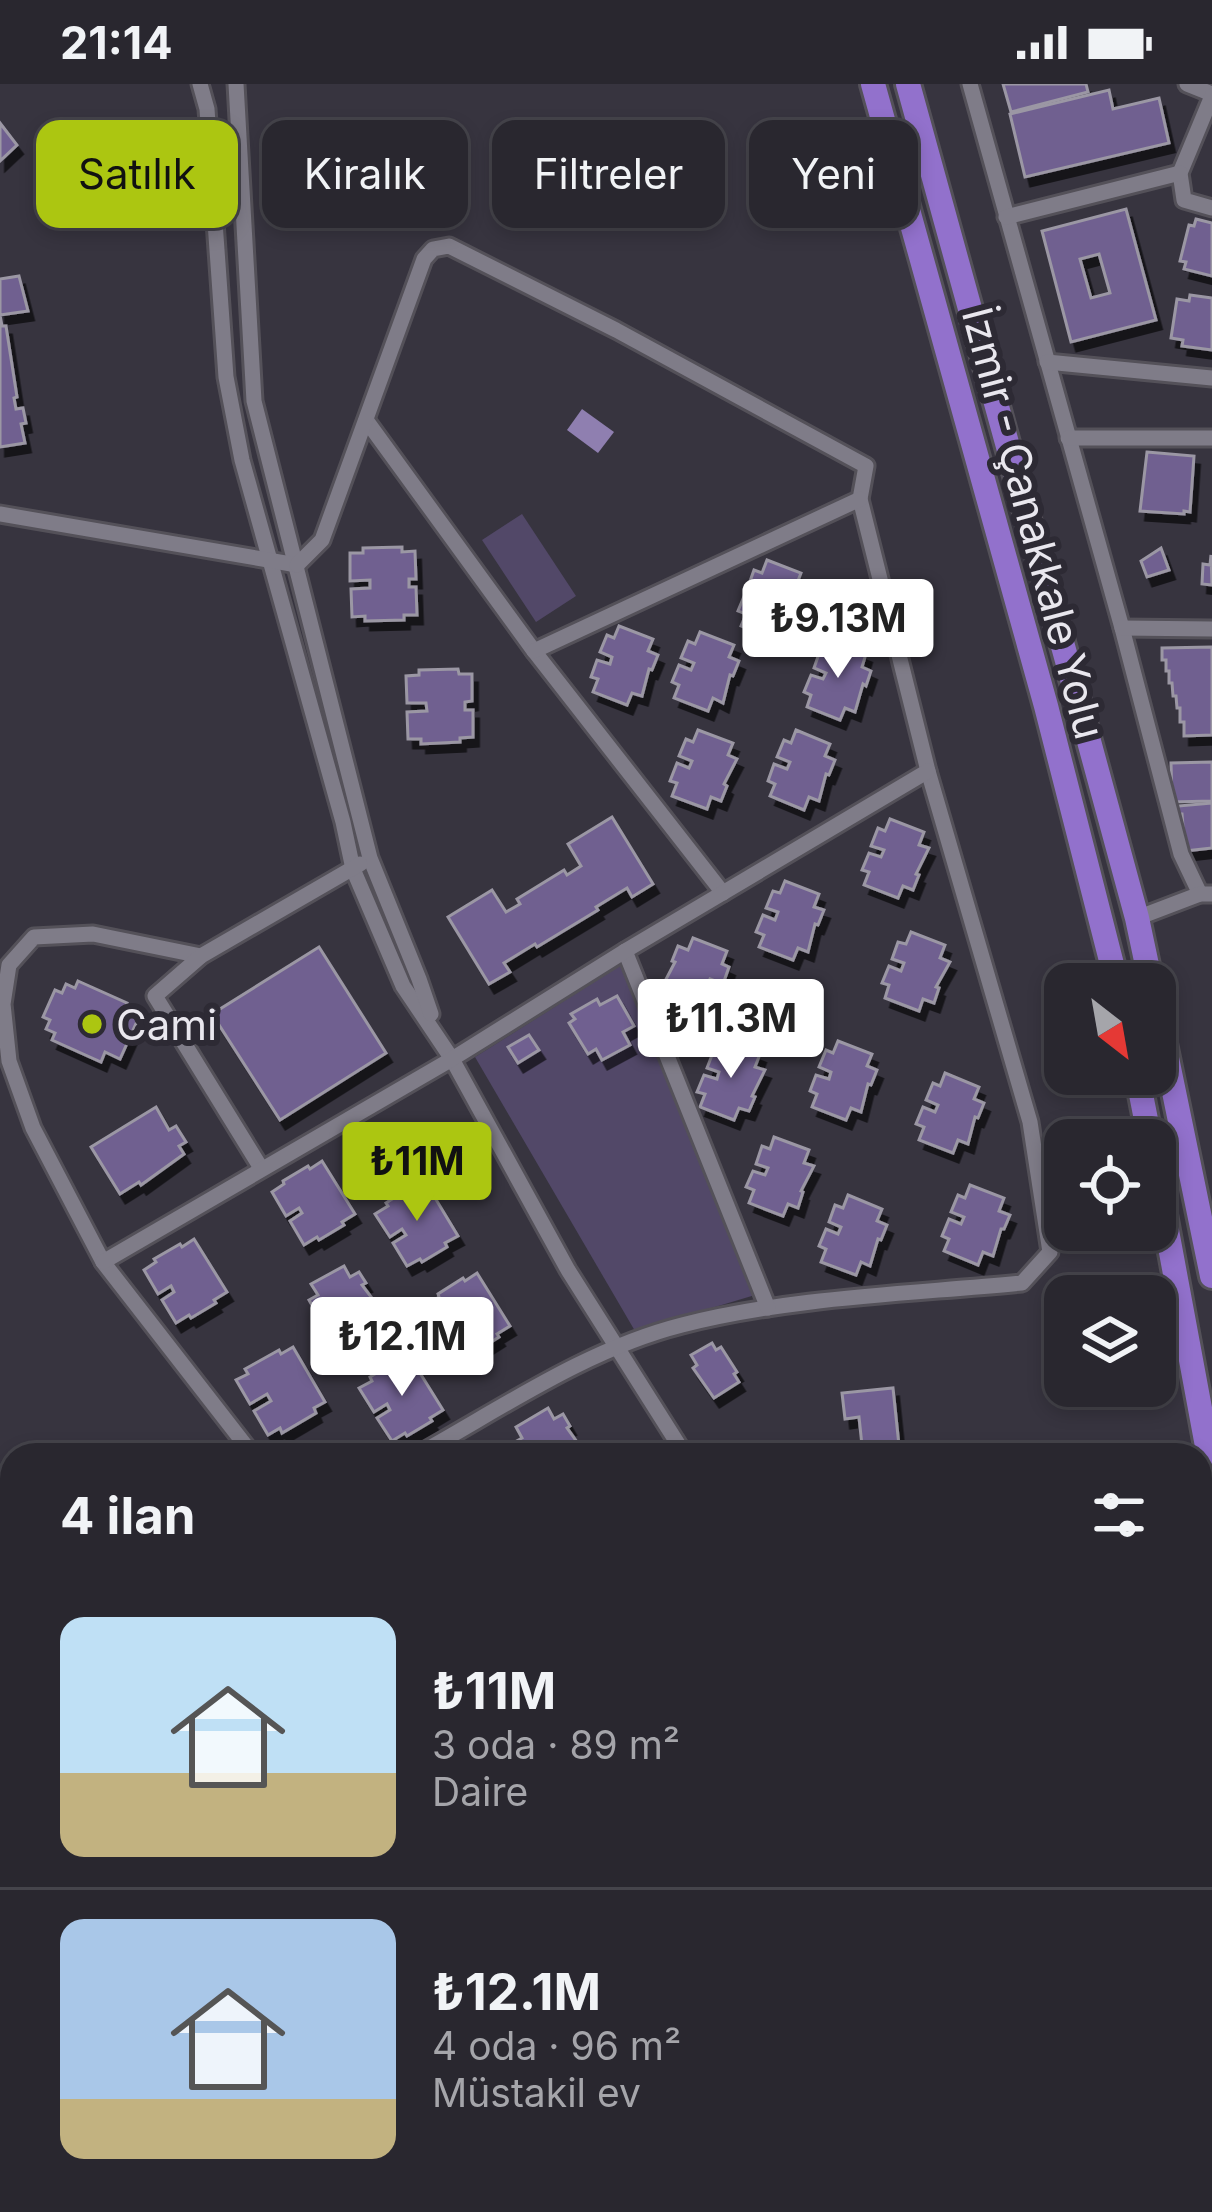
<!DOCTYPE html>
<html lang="tr">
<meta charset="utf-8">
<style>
body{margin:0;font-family:Inter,sans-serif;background:#35333b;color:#f1f3f6;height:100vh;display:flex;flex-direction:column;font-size:45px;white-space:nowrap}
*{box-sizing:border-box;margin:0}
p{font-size:39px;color:#a5a5aa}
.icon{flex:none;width:66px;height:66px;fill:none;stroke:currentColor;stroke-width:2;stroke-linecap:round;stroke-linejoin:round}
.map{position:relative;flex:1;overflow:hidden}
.sheet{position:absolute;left:0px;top:1359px;width:1212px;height:771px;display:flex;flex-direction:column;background:#29272f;border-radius:36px 36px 0 0;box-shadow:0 6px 18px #0003,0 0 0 3px #45444b}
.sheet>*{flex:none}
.guide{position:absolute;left:36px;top:36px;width:1140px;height:108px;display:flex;gap:24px}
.needle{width:78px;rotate:149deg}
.controls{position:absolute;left:1044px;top:879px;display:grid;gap:24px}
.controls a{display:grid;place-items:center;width:132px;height:132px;border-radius:24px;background:#29272f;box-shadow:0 6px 18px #0003,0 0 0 3px #45444b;font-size:60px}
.price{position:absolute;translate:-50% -102px;padding:0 27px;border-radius:12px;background:#fff;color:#222;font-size:39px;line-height:78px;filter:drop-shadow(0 3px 6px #0008)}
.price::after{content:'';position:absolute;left:50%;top:72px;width:36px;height:27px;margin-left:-18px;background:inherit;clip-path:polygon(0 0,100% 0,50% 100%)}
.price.on{background:#acc611;color:#111}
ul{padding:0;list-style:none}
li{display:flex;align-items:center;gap:36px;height:300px;padding:0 60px}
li+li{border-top:3px solid #45444b}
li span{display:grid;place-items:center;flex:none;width:336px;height:240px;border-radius:24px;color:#555}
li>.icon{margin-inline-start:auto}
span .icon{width:144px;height:144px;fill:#fffc;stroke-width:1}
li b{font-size:51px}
h2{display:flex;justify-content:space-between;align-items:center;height:144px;padding:0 60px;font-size:51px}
.tag{padding:0 42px;border-radius:24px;background:#29272f;box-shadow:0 6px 18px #0003,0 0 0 3px #45444b;font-size:42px;line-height:108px}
.tag.on{background:#acc611;color:#111}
.status{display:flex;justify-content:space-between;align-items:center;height:84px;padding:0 60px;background:#29272f;direction:ltr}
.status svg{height:33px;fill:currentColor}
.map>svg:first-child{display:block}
</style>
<div class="status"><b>21:14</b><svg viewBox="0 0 49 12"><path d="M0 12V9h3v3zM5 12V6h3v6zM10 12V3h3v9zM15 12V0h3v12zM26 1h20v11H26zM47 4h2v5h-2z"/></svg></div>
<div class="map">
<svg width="1212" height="2128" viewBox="0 0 1212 2128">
<defs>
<filter id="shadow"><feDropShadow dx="5.5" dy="9" stdDeviation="0" flood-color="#0009"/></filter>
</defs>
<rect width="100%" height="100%" fill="#37343f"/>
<g fill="#524868">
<polygon points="522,430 576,512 536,538 482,456"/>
<polygon points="621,881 755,1211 635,1247 475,973"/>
</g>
<polygon fill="#8f7fb0" points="582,325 614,348 598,369 567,346"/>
<g fill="#706190" stroke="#9b97a4" stroke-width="3" fill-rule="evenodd" filter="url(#shadow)">
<polygon points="1003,0 1086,0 1088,8 1011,28"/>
<polygon points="1109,6 1113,25 1159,14 1169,59 1025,93 1010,30"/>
<polygon points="0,39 17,61 0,77"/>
<path d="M1126 125 1156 236 1071 258 1042 147ZM1099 170 1110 209 1091 214 1080 175Z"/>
<polygon points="1196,135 1212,139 1212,192 1184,185 1186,178 1180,177 1189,141 1194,142"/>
<polygon points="19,192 28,227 0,231 2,242 6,242 17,313 14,314 16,325 23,324 26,339 21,340 25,359 0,363 0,195"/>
<polygon points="1190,211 1212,214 1212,266 1182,262 1183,256 1171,254 1177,215 1189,217"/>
<polygon points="1147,368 1194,372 1190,428 1184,427 1184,430 1140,427"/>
<polygon points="402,463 402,468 415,467 416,495 409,495 409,503 416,503 417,531 404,531 404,536 365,537 365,532 352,533 351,505 370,504 370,496 350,497 350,469 363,469 363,464"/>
<polygon points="1161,464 1169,486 1147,493 1141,477"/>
<polygon points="1211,471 1212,501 1202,500 1203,480 1210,481"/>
<polygon points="767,476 801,489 796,502 806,506 800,521 797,520 790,547 780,543 775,556 741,542 746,530 738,527 745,510 757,515 760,508 748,503 754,486 762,489"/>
<polygon points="619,542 653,555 648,567 658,571 652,586 649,585 642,612 632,609 627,621 593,608 598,595 591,593 597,576 610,580 612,573 600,568 607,551 614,554"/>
<polygon points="700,548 734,561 729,573 739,577 733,592 730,591 723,619 713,614 708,627 674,614 679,601 672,598 679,581 691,586 694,579 681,574 688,557 695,560"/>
<polygon points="832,557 866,570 862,583 871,587 866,602 863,600 855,628 845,624 840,636 807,623 811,611 804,608 811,591 823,595 826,589 814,584 820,567 828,570"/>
<polygon points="1212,563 1212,651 1184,652 1184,638 1180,638 1180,624 1177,624 1176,612 1173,612 1172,599 1169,599 1169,587 1166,587 1166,576 1162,576 1162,564"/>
<polygon points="458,585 459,590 472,590 472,617 465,618 465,626 473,626 473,653 460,654 460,658 421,660 421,655 408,655 407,628 427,627 426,619 407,619 406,592 419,591 419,586"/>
<polygon points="698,646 733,659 728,671 737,675 724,700 727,702 721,717 711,713 707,725 672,712 677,699 670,697 677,679 689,684 692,677 679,672 686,655 693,658"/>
<polygon points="796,646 830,660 825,672 835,676 829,691 826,690 819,717 809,713 804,726 770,712 775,700 768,697 774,680 787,685 790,678 777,673 784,656 791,659"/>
<polygon points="1212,678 1212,717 1172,718 1171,679"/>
<polygon points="1212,719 1212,764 1185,767 1182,730 1178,730 1178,722"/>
<polygon points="612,733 653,800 632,813 627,804 596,823 598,826 537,863 535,860 504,879 510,888 489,900 448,833 492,806 506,828 520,820 517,815 564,786 567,791 581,782 568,760"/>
<polygon points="890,735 924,748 919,761 929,764 916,790 919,791 913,806 903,802 898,814 864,801 869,788 862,786 869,769 881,773 884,766 871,762 878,744 885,747"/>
<polygon points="785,797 819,810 814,823 824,826 818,841 815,840 808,868 798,864 793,876 759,863 764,851 756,848 763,831 775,836 778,828 766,824 773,807 780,809"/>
<polygon points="911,848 945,861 940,874 950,878 936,903 939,904 934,919 923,915 919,927 885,914 889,901 882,899 889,882 901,887 904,879 892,875 898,858 906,860"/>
<polygon points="693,854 727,867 722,880 729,883 723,900 710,895 707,902 720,907 713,924 706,921 701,933 666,920 672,907 662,903 675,878 672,877 678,862 688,866"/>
<polygon points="319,863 386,969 280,1036 212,930"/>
<polygon points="78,897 127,919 123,928 138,935 120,975 105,968 101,978 52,956 55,949 46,945 50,936 43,933 55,906 62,909 66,900 75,904"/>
<polygon points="617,912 634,942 623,948 630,961 602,976 596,965 588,970 569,939 575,935 571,930 597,915 600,921"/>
<polygon points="529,951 539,966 518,979 508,963"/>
<polygon points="726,957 760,970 755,983 765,986 752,1012 755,1013 749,1027 739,1024 734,1036 700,1023 705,1010 697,1008 704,991 717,995 719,988 707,984 714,966 721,969"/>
<polygon points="838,957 872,970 867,982 877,986 871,1001 868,1000 861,1028 851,1024 846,1036 812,1023 817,1010 810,1007 816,991 829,995 831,988 819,983 826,966 833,969"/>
<polygon points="945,989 979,1003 974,1015 984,1019 978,1034 975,1033 968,1060 958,1056 953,1069 919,1056 924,1043 916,1040 923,1023 935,1028 938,1021 926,1016 933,999 940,1002"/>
<polygon points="156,1023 169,1046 176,1042 186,1058 179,1062 184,1070 141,1101 139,1098 120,1110 91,1063"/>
<polygon points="774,1053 809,1066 804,1079 814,1082 801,1107 803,1108 798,1124 788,1120 783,1132 749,1119 754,1106 746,1103 753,1087 765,1091 768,1084 756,1080 762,1062 770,1065"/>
<polygon points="322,1077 355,1130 342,1138 344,1141 319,1156 317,1153 304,1161 290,1137 302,1129 299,1124 286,1132 272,1108 284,1100 283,1097 308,1082 310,1085"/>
<polygon points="426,1099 458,1152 445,1159 447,1163 422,1178 420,1175 407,1182 393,1159 406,1151 402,1145 390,1153 375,1130 388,1122 386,1119 411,1103 413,1107"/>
<polygon points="970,1101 1004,1114 999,1127 1010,1131 1004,1145 1001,1145 993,1172 983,1168 978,1181 944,1167 949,1155 942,1152 949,1135 961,1140 964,1133 951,1128 958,1111 965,1114"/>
<polygon points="848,1111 882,1125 877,1137 887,1141 881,1156 878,1155 870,1182 861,1178 856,1191 821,1178 826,1165 819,1162 826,1145 838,1150 841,1143 829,1138 835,1121 843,1124"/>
<polygon points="194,1155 227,1208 214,1216 216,1219 191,1234 189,1231 176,1239 162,1216 174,1208 171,1202 158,1210 144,1186 156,1178 154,1175 180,1160 182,1163"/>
<polygon points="344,1182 350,1193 359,1188 366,1199 362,1201 381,1226 372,1231 379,1242 346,1261 340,1250 331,1255 322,1240 335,1232 331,1224 318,1232 309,1216 318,1211 311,1200"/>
<polygon points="477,1189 510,1242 497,1250 499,1253 474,1269 472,1266 459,1273 445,1250 457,1242 454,1236 441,1244 427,1221 439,1213 438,1210 463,1194 465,1197"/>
<polygon points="712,1259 716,1266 721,1263 737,1288 734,1290 739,1298 714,1314 693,1284 697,1281 691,1271"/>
<polygon points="293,1263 325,1318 314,1324 316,1329 282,1349 280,1344 268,1351 254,1327 271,1317 267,1310 250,1320 236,1296 248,1290 245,1285 279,1266 281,1270"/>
<polygon points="410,1273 443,1326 430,1334 432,1337 407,1352 405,1349 392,1357 377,1334 390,1326 387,1320 374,1328 359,1304 372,1297 370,1293 395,1278 398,1281"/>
<polygon points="893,1304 900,1371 863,1371 859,1333 845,1335 842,1309"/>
<polygon points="548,1324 554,1335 563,1330 570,1342 567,1344 585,1369 537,1371 535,1367 520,1371 513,1359 522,1354 516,1343"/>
</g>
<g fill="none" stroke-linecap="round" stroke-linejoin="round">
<g stroke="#545159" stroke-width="21">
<g id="minor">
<polyline points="200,0 207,25 226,293 242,376 343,738 353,785 403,902 452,975 568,1186 685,1371"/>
<polyline points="236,0 254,317 370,774 419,895 431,930"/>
<polyline points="970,0 1122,544 1181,770 1200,810"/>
<polyline points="1187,0 1212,10"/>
<polyline points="1212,12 1180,89 1184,116 1212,124"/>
<polyline points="1006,133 1180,89"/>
<polyline points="1047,278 1212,294"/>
<polyline points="366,336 534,567 723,809"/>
<polyline points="1068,354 1212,354"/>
<polyline points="0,430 297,481"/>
<path d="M297 481 322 456 424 175 433 165 449 162 616 246 866 382 860 415 928 687 1030 1038 1050 1168 1022 1199C909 1210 792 1213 682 1241 587 1265 502 1324 417 1371"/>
<polyline points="1122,544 1212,545"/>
<polyline points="534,567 860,415"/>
<polyline points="1137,834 1200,810 1212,810"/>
<polyline points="625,867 768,1224"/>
<polyline points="201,872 93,850 34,853 9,881 3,920 9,977 33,1044 103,1178 253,1371"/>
<polyline points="261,1084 155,912 201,872 360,780"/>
<polyline points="103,1178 452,975 625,867 928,687"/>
<polyline points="1200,2016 1209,2028 1200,2042"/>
<polyline points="683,2118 696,2128"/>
<polyline points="934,2128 961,2118"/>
</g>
</g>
<g stroke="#545159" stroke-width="24">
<g id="tertiary">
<polyline points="0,1459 12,1468"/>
<polyline points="789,2118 805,2128"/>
</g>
</g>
<g stroke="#545159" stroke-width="30">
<g id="trunk">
<polyline points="873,0 1046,622 1117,900"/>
<polyline points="908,0 1074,602 1137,834 1151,900"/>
<polyline points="1155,916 1212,1192"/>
<polyline points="1137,990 1150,1056"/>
<polyline points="1155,1082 1212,1389"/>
</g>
</g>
<use href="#minor" stroke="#7f7c88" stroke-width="15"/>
<use href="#tertiary" stroke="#7f7c88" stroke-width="18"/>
<use href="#trunk" stroke="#9271cc" stroke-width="24"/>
</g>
<circle fill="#acc611" stroke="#2d2a34" stroke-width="4.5" cx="92" cy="940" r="12"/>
<g text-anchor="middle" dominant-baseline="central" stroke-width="12" stroke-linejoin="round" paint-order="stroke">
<g font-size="42" fill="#e9e7ee" stroke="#2d2a34">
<text transform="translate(1034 439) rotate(75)">İzmir - Çanakkale Yolu</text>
</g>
<g font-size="42" fill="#e9e7ee" stroke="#2d2a34" text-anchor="start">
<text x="116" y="940">Cami</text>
</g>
</g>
</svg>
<div class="controls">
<a><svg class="needle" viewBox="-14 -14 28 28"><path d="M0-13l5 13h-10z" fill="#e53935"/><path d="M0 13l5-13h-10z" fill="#a5a5aa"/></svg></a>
<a><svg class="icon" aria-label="locate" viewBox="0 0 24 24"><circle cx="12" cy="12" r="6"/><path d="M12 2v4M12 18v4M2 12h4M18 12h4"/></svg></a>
<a><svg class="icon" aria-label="layers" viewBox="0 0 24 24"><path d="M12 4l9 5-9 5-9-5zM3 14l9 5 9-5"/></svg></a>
</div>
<b class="price" style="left:838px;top:597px">₺9.13M</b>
<b class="price" style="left:731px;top:997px">₺11.3M</b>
<b class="price on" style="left:417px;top:1140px">₺11M</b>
<b class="price" style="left:402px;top:1315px">₺12.1M</b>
<div class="guide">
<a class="tag on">Satılık</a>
<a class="tag">Kiralık</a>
<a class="tag">Filtreler</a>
<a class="tag">Yeni</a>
</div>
<section class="sheet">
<h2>4 ilan<svg class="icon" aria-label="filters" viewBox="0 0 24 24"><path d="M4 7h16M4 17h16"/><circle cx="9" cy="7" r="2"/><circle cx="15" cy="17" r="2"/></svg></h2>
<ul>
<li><span style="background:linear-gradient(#bfe0f5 65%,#c2b280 0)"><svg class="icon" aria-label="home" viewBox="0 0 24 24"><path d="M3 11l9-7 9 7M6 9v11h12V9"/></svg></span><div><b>₺11M</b><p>3 oda · 89 m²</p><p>Daire</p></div></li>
<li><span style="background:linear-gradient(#a9c7e8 75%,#c2b280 0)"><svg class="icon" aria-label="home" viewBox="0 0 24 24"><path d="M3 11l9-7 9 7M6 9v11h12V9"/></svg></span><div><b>₺12.1M</b><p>4 oda · 96 m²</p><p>Müstakil ev</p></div></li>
</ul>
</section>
</div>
